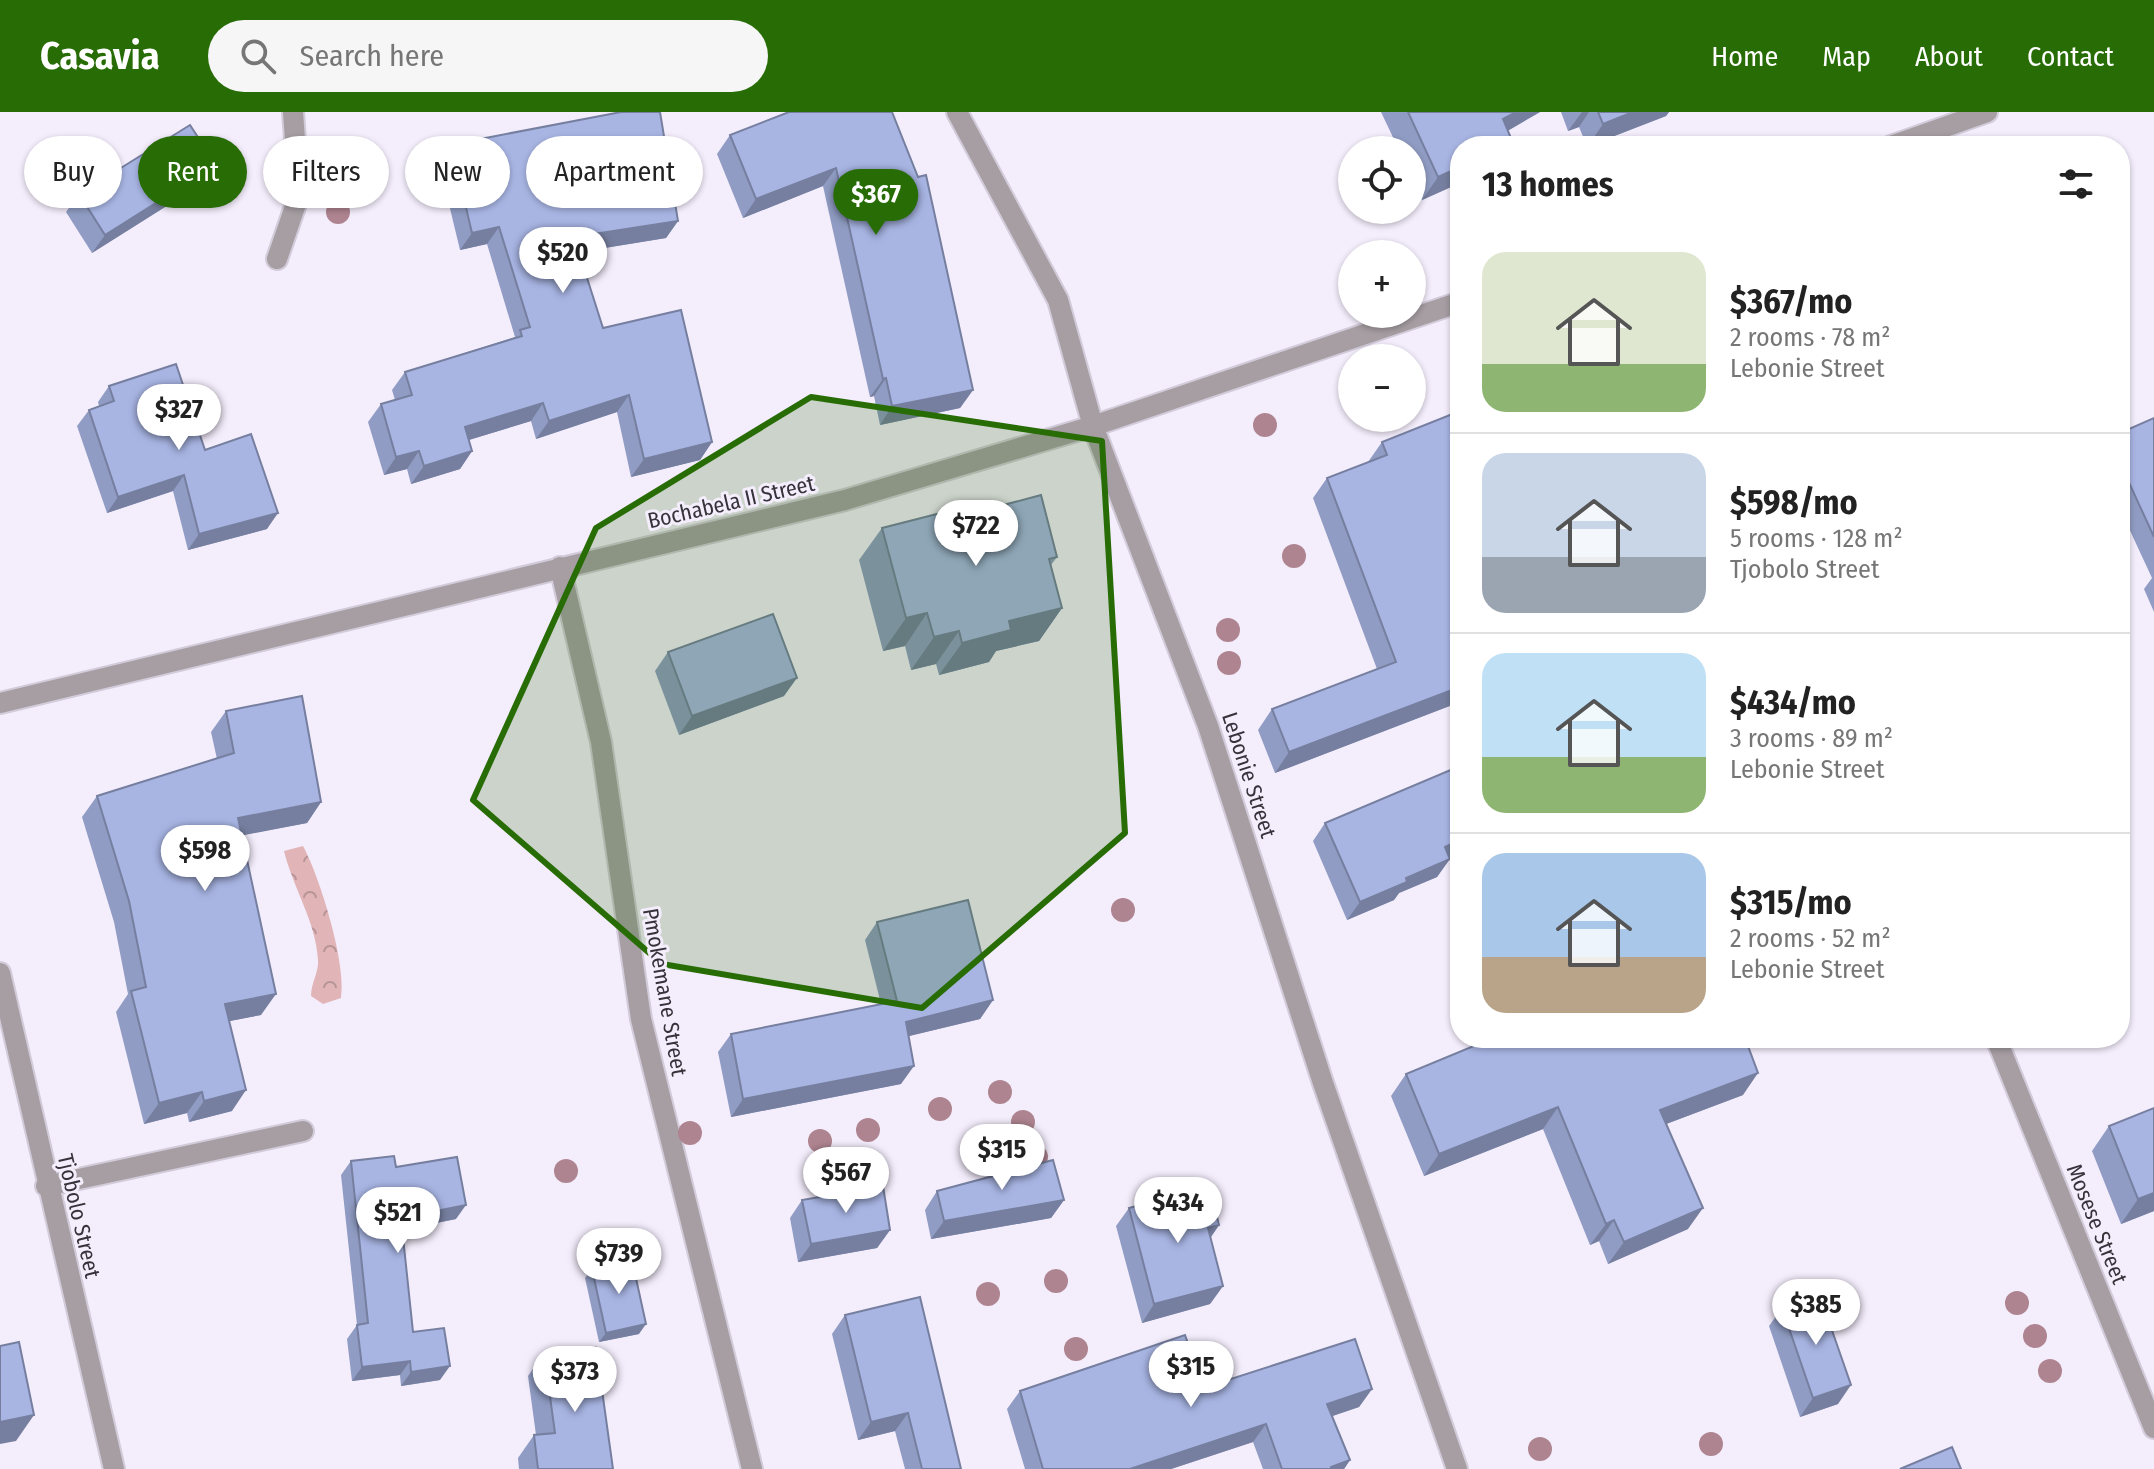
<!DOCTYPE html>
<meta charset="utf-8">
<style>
body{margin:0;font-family:"Fira Sans Condensed",sans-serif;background:#f6f6f6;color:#222;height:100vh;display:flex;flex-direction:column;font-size:30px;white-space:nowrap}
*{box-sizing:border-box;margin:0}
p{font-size:26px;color:#767676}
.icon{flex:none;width:44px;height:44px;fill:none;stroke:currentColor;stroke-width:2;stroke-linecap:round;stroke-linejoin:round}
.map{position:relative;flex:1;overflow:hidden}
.panel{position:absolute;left:1450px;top:24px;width:680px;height:912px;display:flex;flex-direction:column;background:#fff;border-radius:32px;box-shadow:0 2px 6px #0004}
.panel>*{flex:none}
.guide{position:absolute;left:24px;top:24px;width:760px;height:72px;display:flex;gap:16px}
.controls{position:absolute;left:1338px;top:24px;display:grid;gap:16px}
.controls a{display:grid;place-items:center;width:88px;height:88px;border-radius:50%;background:#fff;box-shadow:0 2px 6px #0004;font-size:40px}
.price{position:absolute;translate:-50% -68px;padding:0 18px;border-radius:28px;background:#fff;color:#222;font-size:26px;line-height:52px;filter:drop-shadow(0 2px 4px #0008)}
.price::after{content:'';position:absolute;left:50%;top:48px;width:24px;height:18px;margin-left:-12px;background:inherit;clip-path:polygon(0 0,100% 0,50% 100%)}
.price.selected{background:#276c05;color:#fff}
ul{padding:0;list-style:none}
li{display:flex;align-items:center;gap:24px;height:200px;padding:0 32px}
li+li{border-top:2px solid #e0e0e0}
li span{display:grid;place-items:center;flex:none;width:224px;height:160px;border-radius:24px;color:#555}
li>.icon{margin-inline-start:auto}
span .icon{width:96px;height:96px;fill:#fffc;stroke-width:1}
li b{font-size:34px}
h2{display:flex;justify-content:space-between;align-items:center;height:96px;padding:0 32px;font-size:34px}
.chip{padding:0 28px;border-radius:36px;background:#fff;box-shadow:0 2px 6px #0004;font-size:28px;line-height:72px}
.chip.selected{background:#276c05;color:#fff}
header{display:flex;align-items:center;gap:48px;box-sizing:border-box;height:112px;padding:0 40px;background:#276c05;color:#fff}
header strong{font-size:38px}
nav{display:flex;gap:44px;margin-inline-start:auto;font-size:28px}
.search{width:560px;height:72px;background:#f6f6f6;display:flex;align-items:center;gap:20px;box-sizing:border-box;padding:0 28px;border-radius:44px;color:#767676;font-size:30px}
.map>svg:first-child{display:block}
</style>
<header>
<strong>Casavia</strong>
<div class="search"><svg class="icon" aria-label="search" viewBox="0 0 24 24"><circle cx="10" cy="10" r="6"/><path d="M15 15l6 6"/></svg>Search here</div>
<nav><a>Home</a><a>Map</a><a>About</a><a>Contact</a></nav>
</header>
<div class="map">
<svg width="2154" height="1357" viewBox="0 0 2154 1357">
<defs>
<pattern id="forest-crowns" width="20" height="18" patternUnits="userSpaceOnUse" patternTransform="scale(2)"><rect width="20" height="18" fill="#e1b5b8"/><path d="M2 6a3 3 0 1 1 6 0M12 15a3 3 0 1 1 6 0" fill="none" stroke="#b79497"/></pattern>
</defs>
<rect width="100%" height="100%" fill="#f4edfc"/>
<path fill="url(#forest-crowns)" d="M303 734C320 765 347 853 341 886L323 892 311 884C311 871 319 860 318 848 316 810 293 776 284 739Z"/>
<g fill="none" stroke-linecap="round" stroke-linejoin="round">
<g stroke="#d2cbd9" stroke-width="24">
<g id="lane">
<polyline points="277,147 299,83 293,0"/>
<polyline points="46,1074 303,1019"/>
</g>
</g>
<g stroke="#d2cbd9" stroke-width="24">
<g id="street">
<polyline points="957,0 1058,188 1093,314 1208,614 1323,971 1457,1357"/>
<polyline points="1891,34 1987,0"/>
<polyline points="560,455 601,630 641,907 752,1357"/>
<polyline points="0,591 845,388 1093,314 1460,190"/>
<polyline points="0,861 114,1357"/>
<polyline points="1996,926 2154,1316"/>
</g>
</g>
<use href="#lane" stroke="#a69ea3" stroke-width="20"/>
<use href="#street" stroke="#a69ea3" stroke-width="20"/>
</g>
<g fill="#ae8490">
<circle cx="338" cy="100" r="12"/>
<circle cx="1265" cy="313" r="12"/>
<circle cx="1294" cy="444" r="12"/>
<circle cx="1228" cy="518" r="12"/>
<circle cx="1229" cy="551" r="12"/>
<circle cx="1123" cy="798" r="12"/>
<circle cx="1000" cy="980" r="12"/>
<circle cx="940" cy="997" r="12"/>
<circle cx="1023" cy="1010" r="12"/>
<circle cx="868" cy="1018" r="12"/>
<circle cx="690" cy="1021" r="12"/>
<circle cx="820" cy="1029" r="12"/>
<circle cx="1036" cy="1045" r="12"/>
<circle cx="566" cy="1059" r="12"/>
<circle cx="1056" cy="1169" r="12"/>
<circle cx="988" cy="1182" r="12"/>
<circle cx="2017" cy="1191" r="12"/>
<circle cx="2035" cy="1224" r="12"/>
<circle cx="1076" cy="1237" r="12"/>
<circle cx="2050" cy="1259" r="12"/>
<circle cx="1711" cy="1332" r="12"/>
<circle cx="1540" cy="1337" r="12"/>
</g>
<g fill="#909cc3">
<polygon points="892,0 973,278 960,296 880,313 874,284 870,285 823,74 743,106 717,42 730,23"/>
<polygon points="1381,0 1540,0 1508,18 1460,71 1422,88 1412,66 1412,38 1399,38"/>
<polygon points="1561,0 1669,0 1666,4 1589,34 1587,34 1579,15 1568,19"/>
<polygon points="480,27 678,109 666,126 579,140 603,216 712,330 700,348 631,365 617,300 536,327 531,309 469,328 472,339 460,357 411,372 407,357 384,363 368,310 381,292 395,288 392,278 405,260 515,225 487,132 460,138 447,84 459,66 472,64 467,44"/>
<polygon points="216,53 203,71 92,141 66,100 79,82"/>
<polygon points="109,274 205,338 267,417 188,438 173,379 107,401 77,314 89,298 99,294 98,290"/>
<polygon points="1460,299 1460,590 1275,661 1258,618 1272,597 1377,557 1313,386 1327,366 1368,350 1382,330"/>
<polygon points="2154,306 2154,500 2144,477 2152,466 2120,397 2120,321"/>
<polygon points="940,410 1057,445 1051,453 1062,496 1039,529 996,539 989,550 939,563 936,552 911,558 905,534 883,539 859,448 882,416"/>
<polygon points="668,540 784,584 679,623 655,559"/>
<polygon points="226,599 321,690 307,711 242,723 261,903 229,909 232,999 189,1010 187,1001 144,1012 116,900 128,882 114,810 82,705 97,684 217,647 211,620"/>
<polygon points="1460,654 1460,741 1450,746 1437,765 1399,781 1394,788 1347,808 1313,729 1325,711"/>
<polygon points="877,810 993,888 980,907 908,924 901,972 731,1005 718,940 731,922 881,892 865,828"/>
<polygon points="1406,962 1743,983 1666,1012 1688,1117 1608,1152 1599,1129 1590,1133 1543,1017 1424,1064 1391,984"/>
<polygon points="2109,1014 2154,1099 2121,1112 2092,1039"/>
<polygon points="351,1049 396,1055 456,1107 402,1118 413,1220 440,1268 401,1274 400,1263 352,1269 347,1227 357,1213 341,1063"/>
<polygon points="937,1079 1064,1088 1051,1106 931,1127 925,1098"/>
<polygon points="802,1088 890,1118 877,1136 798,1150 790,1106"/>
<polygon points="1129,1096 1219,1113 1210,1126 1223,1174 1210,1192 1142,1211 1116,1114"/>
<polygon points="592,1157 639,1222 599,1230 585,1166"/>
<polygon points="1782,1196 1838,1292 1800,1305 1769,1214"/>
<polygon points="845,1203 961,1357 905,1357 895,1319 858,1328 832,1222"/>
<polygon points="544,1241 613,1357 519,1357 518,1346 534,1323 536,1323 528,1264"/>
<polygon points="1203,1276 1372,1277 1359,1295 1332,1304 1350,1348 1344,1357 1263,1357 1253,1330 1171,1357 1025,1357 1007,1297 1020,1279"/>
</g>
<g fill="#767f9f">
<polygon points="1516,0 1540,0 1487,31 1503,7"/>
<polygon points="1582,0 1589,0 1579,15 1568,19"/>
<polygon points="1633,0 1669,0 1666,4 1588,34 1603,12"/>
<polygon points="216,53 203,71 92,141 105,123"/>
<polygon points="1460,55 1460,71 1422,88 1438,65"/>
<polygon points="836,56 823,74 743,106 756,87"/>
<polygon points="678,109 666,126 562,143 574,125"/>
<polygon points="499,115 487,132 460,138 472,121"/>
<polygon points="886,266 874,284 870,285 883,267"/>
<polygon points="973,278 960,296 880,313 892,294"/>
<polygon points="629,283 617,300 536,327 549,309"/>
<polygon points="543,291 531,309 452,333 465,315"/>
<polygon points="712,330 700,348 631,365 644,347"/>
<polygon points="419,339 407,357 384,363 396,345"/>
<polygon points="472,339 460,357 411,372 424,354"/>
<polygon points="184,363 173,379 107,401 118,385"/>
<polygon points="278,401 267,417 188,438 199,422"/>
<polygon points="1062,496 1039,529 996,539 989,550 939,563 962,531 1009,509"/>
<polygon points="927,501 905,534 883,539 906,506"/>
<polygon points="959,519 936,552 911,558 934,525"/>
<polygon points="797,566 784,584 679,623 692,604"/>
<polygon points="1460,575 1460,590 1275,661 1289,640"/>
<polygon points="321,690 307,711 224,727 238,706"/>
<polygon points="1460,728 1460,741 1432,753 1445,735"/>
<polygon points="1450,747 1437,765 1399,781 1394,788 1347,808 1360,790 1406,766"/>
<polygon points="276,882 261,903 210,913 225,892"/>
<polygon points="993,888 980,907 893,928 906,910"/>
<polygon points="914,954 901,972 731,1005 743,987"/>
<polygon points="1758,961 1743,983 1645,1020 1660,998"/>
<polygon points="246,978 232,999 189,1010 204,989"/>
<polygon points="202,980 187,1001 144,1012 159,991"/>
<polygon points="1558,995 1543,1017 1424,1064 1439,1042"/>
<polygon points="2154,1081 2154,1099 2121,1112 2138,1087"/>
<polygon points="1064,1088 1051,1106 931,1127 944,1109"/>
<polygon points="466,1093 456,1107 391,1120 401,1106"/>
<polygon points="1703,1096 1688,1117 1608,1152 1624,1130"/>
<polygon points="1614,1108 1599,1129 1590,1133 1606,1112"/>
<polygon points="1219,1113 1207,1131 1208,1116"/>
<polygon points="890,1118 877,1136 798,1150 811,1132"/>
<polygon points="1223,1174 1210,1192 1142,1211 1154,1192"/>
<polygon points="646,1212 639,1222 599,1230 606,1221"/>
<polygon points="410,1249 400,1263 352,1269 362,1255"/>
<polygon points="450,1254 440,1268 401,1274 411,1260"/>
<polygon points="1851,1273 1838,1292 1800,1305 1813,1286"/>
<polygon points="1372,1277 1359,1295 1315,1310 1327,1292"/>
<polygon points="908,1301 895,1319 858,1328 871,1310"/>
<polygon points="34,1303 16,1329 0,1332 0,1310"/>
<polygon points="1266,1312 1253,1330 1171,1357 1130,1357"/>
<polygon points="1350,1348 1344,1357 1330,1357 1331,1355"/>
</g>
<g fill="#a8b5e3" stroke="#767f9f" stroke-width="2">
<polygon points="621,0 660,0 678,109 574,125 603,216 681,198 712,330 644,347 629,283 549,309 543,291 465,315 472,339 424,354 419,339 396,345 381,292 412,283 405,260 522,224 520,218 530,215 499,115 472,121 459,66 487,60 480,27"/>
<polygon points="789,0 892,0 918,65 926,63 973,278 892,294 886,266 883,267 836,56 756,87 730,23"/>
<polygon points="1408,0 1516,0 1503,7 1513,31 1506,34 1460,34 1460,55 1438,65"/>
<polygon points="1598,0 1633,0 1603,12"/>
<polygon points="190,13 216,53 105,123 79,82"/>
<polygon points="176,252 205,338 251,322 278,401 199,422 184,363 118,385 89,298 114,289 109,274"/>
<polygon points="1460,299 1460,575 1289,640 1272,597 1396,550 1327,366 1387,343 1382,330"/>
<polygon points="2154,306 2154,425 2120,351 2120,321"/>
<polygon points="1041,383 1057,445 1049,447 1062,496 1009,509 1011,518 962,531 959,519 934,525 927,501 906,506 882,416 937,402 940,410"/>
<polygon points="773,502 797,566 692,604 668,540"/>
<polygon points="302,584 321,690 238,706 276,882 225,892 246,978 204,989 202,980 159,991 131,879 146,875 129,789 97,684 234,641 226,599"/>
<polygon points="1460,654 1460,728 1445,735 1450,747 1406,766 1407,770 1360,790 1325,711"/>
<polygon points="968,788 993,888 906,910 914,954 743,987 731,922 897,889 877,810"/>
<polygon points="1493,926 1745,926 1758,961 1660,998 1703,1096 1624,1130 1614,1108 1606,1112 1558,995 1439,1042 1406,962"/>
<polygon points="2154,996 2154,1081 2138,1087 2109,1014"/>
<polygon points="394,1044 396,1055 457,1045 466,1093 401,1106 413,1220 444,1216 450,1254 411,1260 410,1249 362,1255 357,1213 368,1211 351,1049"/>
<polygon points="1053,1048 1064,1088 944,1109 937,1079"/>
<polygon points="883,1074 890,1118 811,1132 802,1088"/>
<polygon points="1210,1075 1219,1113 1208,1116 1223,1174 1154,1192 1129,1096"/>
<polygon points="632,1148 646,1212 606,1221 592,1157"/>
<polygon points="1820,1184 1851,1273 1813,1286 1782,1196"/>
<polygon points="920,1185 961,1357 922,1357 908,1301 871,1310 845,1203"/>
<polygon points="1185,1223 1203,1276 1355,1227 1372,1277 1327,1292 1350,1348 1331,1355 1332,1357 1282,1357 1266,1312 1130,1357 1043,1357 1020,1279"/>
<polygon points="19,1230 34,1303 0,1310 0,1234"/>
<polygon points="596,1235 613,1357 538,1357 534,1323 555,1321 544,1241"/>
<polygon points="1952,1335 1961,1357 1900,1357"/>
</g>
<path fill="#276c05" fill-opacity="0.2" stroke="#276c05" stroke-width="6" stroke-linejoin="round" d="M811 285 1102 329 1125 721 922 896 662 852 473 688 596 416Z"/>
<g text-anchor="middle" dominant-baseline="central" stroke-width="6" stroke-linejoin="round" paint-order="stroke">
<g font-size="22" fill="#36323a" stroke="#f4edfc">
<text transform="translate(731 390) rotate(-13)">Bochabela II Street</text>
<text transform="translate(1249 663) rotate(72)">Lebonie Street</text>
<text transform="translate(665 880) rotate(80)">Pmokemane Street</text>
<text transform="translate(79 1104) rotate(77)">Tjobolo Street</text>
<text transform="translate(2097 1112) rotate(68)">Mosese Street</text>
</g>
</g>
</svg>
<div class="controls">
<a><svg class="icon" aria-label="locate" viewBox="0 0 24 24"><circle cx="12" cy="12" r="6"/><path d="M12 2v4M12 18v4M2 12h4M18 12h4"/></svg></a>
<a>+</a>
<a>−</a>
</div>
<b class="price selected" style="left:876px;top:125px">$367</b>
<b class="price" style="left:563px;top:183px">$520</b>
<b class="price" style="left:179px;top:340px">$327</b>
<b class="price" style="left:976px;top:456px">$722</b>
<b class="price" style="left:205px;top:781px">$598</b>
<b class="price" style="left:1002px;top:1080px">$315</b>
<b class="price" style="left:846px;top:1103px">$567</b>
<b class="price" style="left:1178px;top:1133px">$434</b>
<b class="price" style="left:398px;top:1143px">$521</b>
<b class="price" style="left:619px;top:1184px">$739</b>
<b class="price" style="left:1816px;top:1235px">$385</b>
<b class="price" style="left:1191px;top:1297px">$315</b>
<b class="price" style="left:575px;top:1302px">$373</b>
<div class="guide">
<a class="chip">Buy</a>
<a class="chip selected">Rent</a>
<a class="chip">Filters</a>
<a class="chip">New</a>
<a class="chip">Apartment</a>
</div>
<section class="panel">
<h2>13 homes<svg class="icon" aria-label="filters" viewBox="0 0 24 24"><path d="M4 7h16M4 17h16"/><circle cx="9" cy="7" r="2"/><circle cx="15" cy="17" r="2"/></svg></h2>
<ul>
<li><span style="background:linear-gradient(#dfe7d0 70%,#8fb573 0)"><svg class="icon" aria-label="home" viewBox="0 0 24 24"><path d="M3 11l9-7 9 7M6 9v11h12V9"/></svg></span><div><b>$367/mo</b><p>2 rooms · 78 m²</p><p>Lebonie Street</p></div></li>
<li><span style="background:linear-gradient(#c9d6e8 65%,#9aa5b1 0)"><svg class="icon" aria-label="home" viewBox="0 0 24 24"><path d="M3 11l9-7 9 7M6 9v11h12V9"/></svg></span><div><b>$598/mo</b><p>5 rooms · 128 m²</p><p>Tjobolo Street</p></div></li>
<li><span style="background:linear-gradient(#bfe0f5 65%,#8fb573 0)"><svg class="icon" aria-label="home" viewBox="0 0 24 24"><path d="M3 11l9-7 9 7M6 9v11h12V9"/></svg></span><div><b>$434/mo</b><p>3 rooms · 89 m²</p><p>Lebonie Street</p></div></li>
<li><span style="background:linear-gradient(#a9c7e8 65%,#b9a48a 0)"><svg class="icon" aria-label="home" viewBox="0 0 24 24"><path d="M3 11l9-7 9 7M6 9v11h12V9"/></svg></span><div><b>$315/mo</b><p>2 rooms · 52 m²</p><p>Lebonie Street</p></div></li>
</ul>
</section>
</div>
